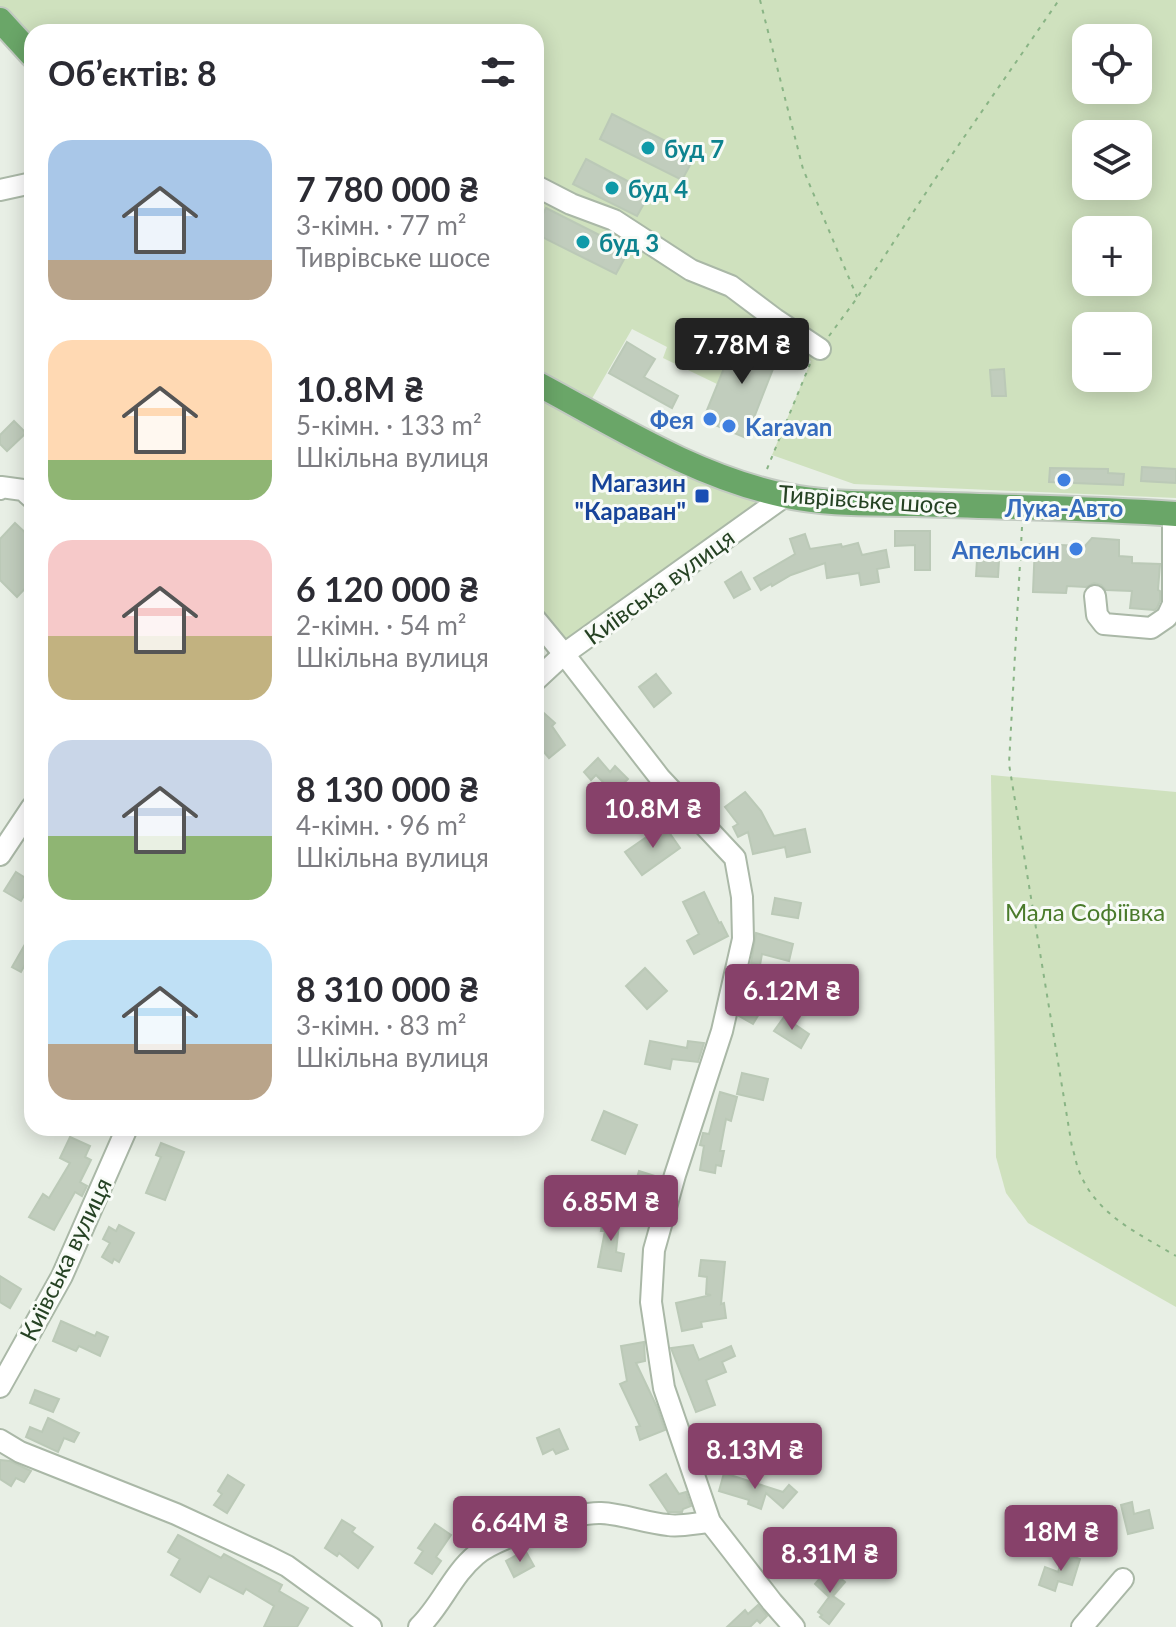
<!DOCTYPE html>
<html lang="uk">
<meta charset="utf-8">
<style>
body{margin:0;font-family:Lato,sans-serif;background:#f2f2f3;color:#2b2b33;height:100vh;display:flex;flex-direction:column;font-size:30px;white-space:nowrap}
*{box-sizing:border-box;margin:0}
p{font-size:26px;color:#7c7c81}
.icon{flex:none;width:44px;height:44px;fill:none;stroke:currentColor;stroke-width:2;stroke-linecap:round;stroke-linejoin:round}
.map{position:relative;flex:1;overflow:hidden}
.drawer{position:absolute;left:24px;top:24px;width:520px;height:1112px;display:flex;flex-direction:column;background:#fff;border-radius:24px;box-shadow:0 4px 20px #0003}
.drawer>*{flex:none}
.controls{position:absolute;left:1072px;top:24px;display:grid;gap:16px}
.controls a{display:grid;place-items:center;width:80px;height:80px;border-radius:16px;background:#fff;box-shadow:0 4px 20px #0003;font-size:40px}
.price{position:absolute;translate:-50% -68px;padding:0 18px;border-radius:8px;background:#87416a;color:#fff;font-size:26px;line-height:52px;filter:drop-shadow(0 2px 4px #0008)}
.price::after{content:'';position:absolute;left:50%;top:48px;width:24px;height:18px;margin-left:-12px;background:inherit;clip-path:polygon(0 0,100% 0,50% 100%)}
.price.on{background:#222;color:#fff}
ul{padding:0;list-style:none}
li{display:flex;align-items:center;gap:24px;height:200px;padding:0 24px}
li span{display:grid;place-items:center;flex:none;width:224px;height:160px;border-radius:24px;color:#555}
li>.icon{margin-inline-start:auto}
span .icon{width:96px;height:96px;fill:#fffc;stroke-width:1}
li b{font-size:34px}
h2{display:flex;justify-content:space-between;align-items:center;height:96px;padding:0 24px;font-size:34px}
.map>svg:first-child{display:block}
</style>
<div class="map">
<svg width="1176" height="1627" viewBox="0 0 1176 1627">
<rect width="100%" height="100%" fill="#e8efe5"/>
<g fill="#cfe1be" fill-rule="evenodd">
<path d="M0 0H1176V498L854 484 772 455 811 361 737 336 717 384 663 358 667 347 632 329 586 409 785 496 564 654 536 620V32H32V55L0 34ZM1086 38H1138V90H1086ZM1086 134H1138V186H1086ZM1086 230H1138V282H1086ZM1086 326H1138V378H1086Z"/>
<polygon points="991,775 1176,792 1176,1307 1028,1223 1006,1193 996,1157"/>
</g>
<g fill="#c1cdbd" stroke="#bbc9b7" stroke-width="2">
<polygon points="612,114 695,156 682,180 600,139"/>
<polygon points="586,159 650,193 637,216 573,184"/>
<polygon points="546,208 629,250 616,274 536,234 536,228"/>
<polygon points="737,336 780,351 746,438 703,420"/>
<polygon points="627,342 655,359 644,377 678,396 672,408 609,373"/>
<polygon points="1004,369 1006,396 992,396 990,370"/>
<polygon points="14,421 26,433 7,451 0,444 0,435"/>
<polygon points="1142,467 1176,469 1176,483 1141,481"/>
<polygon points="1050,468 1108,469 1108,473 1124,474 1123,485 1049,482"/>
<polygon points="15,523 32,539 32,581 17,597 0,580 0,539"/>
<polygon points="895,531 930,531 930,570 915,570 915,545 895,546"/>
<polygon points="805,534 810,549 841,544 842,547 858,543 862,555 886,550 889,567 877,569 879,582 861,585 859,573 827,578 825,563 791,575 772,586 771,584 761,590 754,578 795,554 790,539"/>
<polygon points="1092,538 1119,540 1119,556 1132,557 1132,563 1160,564 1158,590 1160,591 1160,601 1157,608 1154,610 1130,608 1132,591 1106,590 1101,585 1094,583 1086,587 1067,586 1066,593 1033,592 1035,544 1085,546"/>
<polygon points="977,560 999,561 998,577 976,576"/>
<polygon points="741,572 750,589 734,598 725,582"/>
<polygon points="656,674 671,693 654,707 639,687"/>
<polygon points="536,706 555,723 552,726 565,745 549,758 536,743"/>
<polygon points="598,758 610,772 615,766 628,779 614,793 596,775 591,780 584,772"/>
<polygon points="745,792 761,811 774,836 805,829 810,852 787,857 785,847 753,854 748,832 738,837 733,827 738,824 725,807"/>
<polygon points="664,825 680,848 642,875 625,852"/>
<polygon points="16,872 32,882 21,901 4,891"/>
<polygon points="704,892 719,923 721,922 728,936 694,954 687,941 699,934 683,902"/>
<polygon points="775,898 801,903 798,918 772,914"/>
<polygon points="32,932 32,952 21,972 12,967"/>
<polygon points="756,933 793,944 789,961 762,954 760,965 751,963"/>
<polygon points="645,968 667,991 647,1009 626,986"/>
<polygon points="745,999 762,1009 753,1024 739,1016"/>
<polygon points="784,1017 809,1034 801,1048 774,1031"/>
<polygon points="650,1041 687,1048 688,1041 704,1043 698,1062 672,1059 670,1069 645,1064"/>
<polygon points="742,1073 768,1079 763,1100 737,1094"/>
<polygon points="720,1092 737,1097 731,1121 726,1119 720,1151 724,1151 721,1166 716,1165 715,1173 700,1170 704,1146 700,1145 703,1133 709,1134"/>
<polygon points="604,1111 637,1125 625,1154 592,1140"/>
<polygon points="70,1137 90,1146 85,1157 91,1160 80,1182 87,1186 82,1196 75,1192 54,1230 29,1217 43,1194 49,1198 70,1163 60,1158"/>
<polygon points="161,1143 184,1152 165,1200 146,1193 161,1157 156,1155"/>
<polygon points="639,1171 661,1178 654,1203 641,1198 645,1188 635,1184"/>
<polygon points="604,1212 620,1214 616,1252 624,1254 621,1271 598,1267 605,1231 601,1231"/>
<polygon points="119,1225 134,1233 119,1262 114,1259 112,1263 102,1257 110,1243 103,1239 109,1227 116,1231"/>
<polygon points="701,1260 725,1262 721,1304 724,1303 726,1318 701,1322 702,1327 682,1331 676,1303 711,1295 706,1294 707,1277 699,1276"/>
<polygon points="0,1276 21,1289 10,1308 0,1302"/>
<polygon points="61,1321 95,1336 97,1332 108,1337 100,1356 79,1346 76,1351 53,1341"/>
<polygon points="644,1342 645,1361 636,1363 657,1407 665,1430 640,1440 636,1427 640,1426 620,1384 627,1381 621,1346"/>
<polygon points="693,1345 699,1360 731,1346 735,1356 722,1362 726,1372 706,1380 715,1405 696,1412 671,1348"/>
<polygon points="35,1390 59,1399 53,1412 30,1403"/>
<polygon points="48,1418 79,1433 74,1442 64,1438 58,1452 26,1437 30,1427 42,1432"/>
<polygon points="559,1429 568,1449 556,1454 553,1449 543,1454 537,1438"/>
<polygon points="0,1460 10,1461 31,1471 24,1482 16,1478 11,1486 0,1479"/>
<polygon points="724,1473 783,1492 789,1485 797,1492 783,1508 766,1493 761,1509 748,1504 749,1500 719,1491"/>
<polygon points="666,1474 679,1494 686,1492 691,1506 683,1509 682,1512 668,1512 650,1485"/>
<polygon points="228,1475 244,1485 227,1513 214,1505 222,1494 218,1491"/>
<polygon points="1132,1502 1134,1514 1149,1510 1153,1528 1128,1534 1121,1505"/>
<polygon points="342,1520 355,1528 352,1532 373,1547 358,1568 339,1553 337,1556 325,1548"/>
<polygon points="435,1524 451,1535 436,1557 441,1561 432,1574 415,1563 423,1551 418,1548"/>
<polygon points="178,1535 221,1558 224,1554 282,1585 279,1591 308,1608 297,1627 264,1627 274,1606 246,1589 243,1594 209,1576 200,1592 171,1575 180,1559 168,1552"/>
<polygon points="525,1550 534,1566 514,1577 506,1561"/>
<polygon points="1064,1553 1080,1559 1072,1585 1058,1581 1055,1591 1039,1585 1045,1567 1058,1572"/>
<polygon points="829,1568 845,1582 833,1596 844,1604 829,1624 820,1617 822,1615 818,1612 829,1597 815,1584"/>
<polygon points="758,1605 767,1616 760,1623 757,1620 750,1627 727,1627 745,1610 748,1614"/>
</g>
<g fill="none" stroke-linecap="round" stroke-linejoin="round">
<g stroke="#aab8a7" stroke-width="24">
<g id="minor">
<polyline points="536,186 571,204 614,220 691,270 731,286 775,319 820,349"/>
<polyline points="0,190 32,183"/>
<polyline points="0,489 1,487 23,490 32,498"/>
<polyline points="1095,596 1097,615 1104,624 1151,628 1167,617 1173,604 1173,514"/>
<polyline points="536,620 564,654 660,778 735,858 742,897 743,939 722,1031 675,1175 654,1250 651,1302 664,1388 710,1522 772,1602 794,1627"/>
<polyline points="536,680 564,654 785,496"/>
<polyline points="0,855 32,807"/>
<polyline points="0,1387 62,1276 127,1128"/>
<polyline points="0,1440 20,1452 176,1514 267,1556 287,1566 371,1627"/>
<path d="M419 1627C441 1606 452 1575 476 1555 496 1538 575 1512 601 1513 624 1514 645 1523 668 1525 681 1527 696 1523 710 1522"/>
<polyline points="1082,1627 1123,1579"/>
</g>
</g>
<g stroke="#c2cac1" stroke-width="28">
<g id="major">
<polyline points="0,20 32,55"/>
<path d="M536 383C615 425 694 476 783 495 826 505 872 503 916 504 1002 507 1090 508 1176 514"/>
</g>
</g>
<g stroke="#89b485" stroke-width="2" stroke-dasharray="4 6" stroke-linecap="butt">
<polyline points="760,0 803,169 857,297"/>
<polyline points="829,336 857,298 933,182 1059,0"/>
<polyline points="767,469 810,364"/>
<path d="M1022 527 1009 764 1072 1147C1075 1155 1076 1164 1079 1171 1096 1215 1138 1233 1176 1256"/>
</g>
<use href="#minor" stroke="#fff" stroke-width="20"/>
<use href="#major" stroke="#6aa668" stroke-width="24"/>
</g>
<g fill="#0f9aa8" stroke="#f8fbf7" stroke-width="3">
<circle cx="648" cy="148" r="8"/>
<circle cx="612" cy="188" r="8"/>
<circle cx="583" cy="242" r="8"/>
</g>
<g fill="#3f7fe0" stroke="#f8fbf7" stroke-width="3">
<circle cx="710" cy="419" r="8"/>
<circle cx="729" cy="426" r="8"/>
<circle cx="1064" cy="480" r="8"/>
<circle cx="1076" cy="549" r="8"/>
</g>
<rect fill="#1a4fb4" stroke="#f8fbf7" stroke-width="3" x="694" y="488" width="16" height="16" rx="4"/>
<g text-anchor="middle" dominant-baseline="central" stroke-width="6" stroke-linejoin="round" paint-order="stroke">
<g font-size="24" font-weight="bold" fill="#0d838f" stroke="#f8fbf7" text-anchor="start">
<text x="664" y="148">буд 7</text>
<text x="628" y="188">буд 4</text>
<text x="599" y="242">буд 3</text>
</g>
<g font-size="24" font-weight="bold" fill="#366cbe" stroke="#f8fbf7" text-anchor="end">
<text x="694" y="419">Фея</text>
<text x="745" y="426" text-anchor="start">Karavan</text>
<text x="1064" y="507" text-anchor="middle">Лука-Авто</text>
<text x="1060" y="549">Апельсин</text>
</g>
<g font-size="24" font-weight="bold" fill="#164399" stroke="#f8fbf7" text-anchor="end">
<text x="686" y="482">Магазин<tspan x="686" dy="28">"Караван"</tspan></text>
</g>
<g font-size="24" fill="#254223" stroke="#f8fbf7">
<text transform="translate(868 499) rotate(4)">Тиврівське шосе</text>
<text transform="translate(659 586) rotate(-36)">Київська вулиця</text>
<text transform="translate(65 1259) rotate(-64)">Київська вулиця</text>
</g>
<g font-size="24" fill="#4a7b2b" stroke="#f8fbf7">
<text x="1085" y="911">Мала Софіївка</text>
</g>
</g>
</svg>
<div class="controls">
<a><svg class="icon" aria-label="locate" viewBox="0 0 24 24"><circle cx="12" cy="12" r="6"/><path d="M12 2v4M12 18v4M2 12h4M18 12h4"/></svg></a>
<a><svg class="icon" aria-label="layers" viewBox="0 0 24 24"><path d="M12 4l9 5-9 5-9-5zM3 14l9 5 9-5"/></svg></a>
<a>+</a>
<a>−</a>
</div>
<b class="price on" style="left:742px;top:386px">7.78M ₴</b>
<b class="price" style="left:653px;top:850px">10.8M ₴</b>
<b class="price" style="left:792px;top:1032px">6.12M ₴</b>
<b class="price" style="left:611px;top:1243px">6.85M ₴</b>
<b class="price" style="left:755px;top:1491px">8.13M ₴</b>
<b class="price" style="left:520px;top:1564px">6.64M ₴</b>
<b class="price" style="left:1061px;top:1573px">18M ₴</b>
<b class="price" style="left:830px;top:1595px">8.31M ₴</b>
<section class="drawer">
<h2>Об’єктів: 8<svg class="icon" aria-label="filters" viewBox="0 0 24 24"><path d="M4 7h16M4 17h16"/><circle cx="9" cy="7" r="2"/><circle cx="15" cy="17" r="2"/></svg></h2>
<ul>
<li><span style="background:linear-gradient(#a9c7e8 75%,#b9a48a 0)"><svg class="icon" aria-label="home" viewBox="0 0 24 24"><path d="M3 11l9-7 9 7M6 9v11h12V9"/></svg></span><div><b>7 780 000 ₴</b><p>3-кімн. · 77 m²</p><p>Тиврівське шосе</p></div></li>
<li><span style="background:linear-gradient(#ffd9b3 75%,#8fb573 0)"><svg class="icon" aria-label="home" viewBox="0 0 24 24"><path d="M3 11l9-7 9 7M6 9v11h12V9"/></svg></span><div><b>10.8M ₴</b><p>5-кімн. · 133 m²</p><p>Шкільна вулиця</p></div></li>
<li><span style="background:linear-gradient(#f6c9c9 60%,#c2b280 0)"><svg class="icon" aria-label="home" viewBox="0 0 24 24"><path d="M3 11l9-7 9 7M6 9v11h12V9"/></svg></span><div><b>6 120 000 ₴</b><p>2-кімн. · 54 m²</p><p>Шкільна вулиця</p></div></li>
<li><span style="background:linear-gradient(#c9d6e8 60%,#8fb573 0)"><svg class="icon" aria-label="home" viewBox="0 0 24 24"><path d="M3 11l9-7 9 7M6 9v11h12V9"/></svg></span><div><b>8 130 000 ₴</b><p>4-кімн. · 96 m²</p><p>Шкільна вулиця</p></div></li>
<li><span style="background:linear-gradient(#bfe0f5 65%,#b9a48a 0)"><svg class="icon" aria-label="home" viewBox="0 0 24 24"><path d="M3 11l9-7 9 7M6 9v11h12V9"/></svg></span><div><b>8 310 000 ₴</b><p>3-кімн. · 83 m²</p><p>Шкільна вулиця</p></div></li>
</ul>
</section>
</div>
